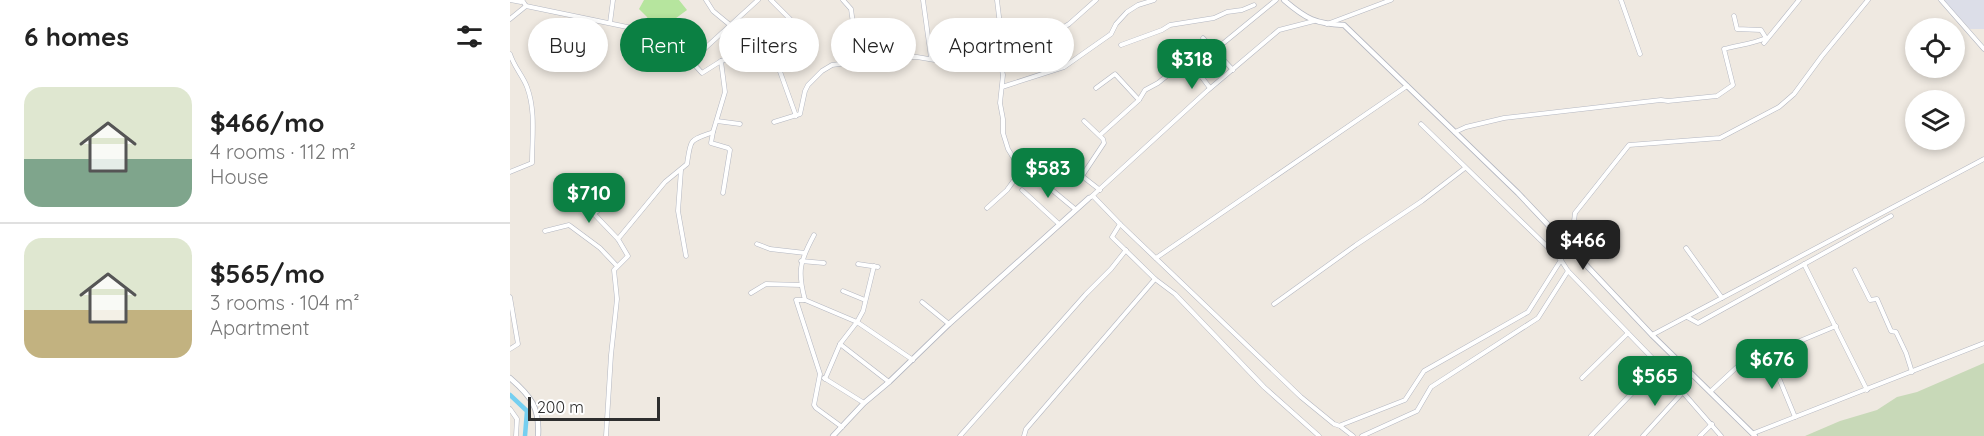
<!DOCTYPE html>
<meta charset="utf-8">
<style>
body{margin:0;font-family:Quicksand,sans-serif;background:#f2f2f2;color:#222;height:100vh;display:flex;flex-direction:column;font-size:22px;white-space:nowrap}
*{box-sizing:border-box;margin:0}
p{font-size:20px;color:#767676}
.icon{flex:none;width:33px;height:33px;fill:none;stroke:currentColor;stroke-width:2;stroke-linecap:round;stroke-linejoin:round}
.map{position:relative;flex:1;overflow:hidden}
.details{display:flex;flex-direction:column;background:#fff;width:510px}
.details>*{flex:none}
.top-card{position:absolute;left:18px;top:18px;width:570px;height:54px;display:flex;gap:12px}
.fabs{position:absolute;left:1395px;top:18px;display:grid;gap:12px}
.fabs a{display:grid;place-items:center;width:60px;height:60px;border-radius:50%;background:#fff;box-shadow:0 3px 9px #0003;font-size:30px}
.scale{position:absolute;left:18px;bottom:15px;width:132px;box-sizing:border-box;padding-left:6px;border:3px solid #2e2e2e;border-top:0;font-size:16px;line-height:21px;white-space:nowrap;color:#2e2e2e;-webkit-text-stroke:4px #fff;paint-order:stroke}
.price{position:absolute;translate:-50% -51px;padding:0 14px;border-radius:12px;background:#0b8043;color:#fff;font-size:20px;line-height:39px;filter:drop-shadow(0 2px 3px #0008)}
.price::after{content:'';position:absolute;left:50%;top:36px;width:18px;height:14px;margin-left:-9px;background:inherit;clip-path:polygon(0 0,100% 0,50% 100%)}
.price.current{background:#222;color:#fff}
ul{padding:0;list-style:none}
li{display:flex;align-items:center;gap:18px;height:150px;padding:0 24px}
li+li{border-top:2px solid #e0e0e0}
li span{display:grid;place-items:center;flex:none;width:168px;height:120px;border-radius:18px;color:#555}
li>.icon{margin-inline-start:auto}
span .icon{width:72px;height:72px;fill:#fffc;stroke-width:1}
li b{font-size:26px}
h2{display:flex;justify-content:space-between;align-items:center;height:72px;padding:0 24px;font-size:26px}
.pill{padding:0 21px;border-radius:27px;background:#fff;box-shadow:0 3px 9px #0003;font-size:21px;line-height:54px}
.pill.current{background:#0b8043;color:#fff}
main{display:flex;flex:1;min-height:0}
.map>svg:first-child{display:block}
</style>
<main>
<section class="details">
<h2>6 homes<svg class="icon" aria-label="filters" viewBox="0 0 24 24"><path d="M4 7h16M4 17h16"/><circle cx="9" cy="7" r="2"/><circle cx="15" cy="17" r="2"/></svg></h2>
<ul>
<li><span style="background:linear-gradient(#dfe7d0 60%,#7fa58c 0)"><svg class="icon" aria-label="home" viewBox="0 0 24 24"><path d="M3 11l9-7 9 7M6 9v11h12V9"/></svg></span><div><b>$466/mo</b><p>4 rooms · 112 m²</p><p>House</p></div></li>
<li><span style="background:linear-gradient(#dfe7d0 60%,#c2b280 0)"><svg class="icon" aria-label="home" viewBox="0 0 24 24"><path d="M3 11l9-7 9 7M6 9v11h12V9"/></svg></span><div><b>$565/mo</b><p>3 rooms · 104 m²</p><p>Apartment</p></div></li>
</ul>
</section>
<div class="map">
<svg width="1474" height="436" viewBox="0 0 1474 436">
<rect width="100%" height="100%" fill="#efe9e1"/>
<polygon fill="#dcdee8" points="1432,0 1474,0 1474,29 1460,29"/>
<polygon fill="#b6e59e" points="134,0 169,0 177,10 158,24 152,21 149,25 152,30 151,33 140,24 137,17 129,9"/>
<polygon fill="#c8d9b8" points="1474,363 1474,436 1295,436 1330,421 1367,410 1387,397 1407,392"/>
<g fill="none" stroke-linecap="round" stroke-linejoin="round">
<polyline stroke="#75cff0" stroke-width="4.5" points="0,395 17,411 15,436"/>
<g stroke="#b4b7c1" stroke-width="5">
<g id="minor">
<polyline points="0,0 11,2"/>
<polyline points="196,0 203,11 220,25"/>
<polyline points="333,0 341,9 346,45"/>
<polyline points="413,0 421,58"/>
<polyline points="487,0 494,58 491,65 493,75 490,103 493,119 493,133 498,149 507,164 530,177 563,173 572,176 590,190"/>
<polyline points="1111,0 1130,54"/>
<polyline points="1431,0 1474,49"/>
<polyline points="16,6 151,34 159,49 176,62 181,61 248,0"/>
<polyline points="0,19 16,6 12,0"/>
<polyline points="100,23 103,0"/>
<polyline points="817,24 881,0"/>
<polyline points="436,28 490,28"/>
<polyline points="693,38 723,70"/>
<polyline points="259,41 286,116"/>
<polyline points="1254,43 1289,0"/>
<polyline points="611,45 652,30 660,25 704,18 717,12 732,10 744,5"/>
<polyline points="705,50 766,0"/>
<path d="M0 54C4 67 13 76 17 87 26 111 22 138 22 163L0 172"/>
<polyline points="211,61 234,54 259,41 283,25 283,22 261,0"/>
<polyline points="492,69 499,60 559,24 586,0"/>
<polyline points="492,87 554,67 601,34 606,24 617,12 628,5 644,0"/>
<polyline points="586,88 605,74 629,100"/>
<polyline points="207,121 230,124"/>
<polyline points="264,122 290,114 295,91 298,85 312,71 322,65 382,57 407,57 460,66 491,65"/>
<polyline points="911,124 1051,260 1058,271 1149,365 1211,436"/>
<polyline points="203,132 201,143 218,148 220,150 213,193"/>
<path d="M945 132 956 127 994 118 1151 100 1158 101 1207 96 1223 85 1214 49C1228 45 1242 44 1256 38L1251 30 1227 29 1224 16"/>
<polyline points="590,135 629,100 635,90 648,83 678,59 700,88"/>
<polyline points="171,170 168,211 176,256"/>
<polyline points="572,176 594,143 593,139 574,121"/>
<polyline points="530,178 536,185 565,209"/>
<polyline points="88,182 91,208 85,213 85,215 108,239"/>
<polyline points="512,190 549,224"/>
<polyline points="583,196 610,224 791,397 824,424 830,426 843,436"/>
<polyline points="581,197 697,91 769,30 804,21"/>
<polyline points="477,208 497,190 521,157"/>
<polyline points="610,224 602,237 645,279 665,294 754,387 809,436"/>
<polyline points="35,231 59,225 90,248 107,266"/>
<polyline points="1048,236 1064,221 1065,213 1119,145 1210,138 1269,107 1284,94 1312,56 1358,0"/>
<polyline points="247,244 260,249 295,253"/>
<polyline points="1176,248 1212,298"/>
<polyline points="646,258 897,86"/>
<polyline points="291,261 314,263"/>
<polyline points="348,264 368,267"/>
<polyline points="1294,264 1357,390"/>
<polyline points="1345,270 1360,300 1367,299 1381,331 1386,332 1396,353 1402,372"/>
<polyline points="333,291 355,300"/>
<polyline points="241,293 256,284 291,285"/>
<polyline points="0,297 8,344 0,349"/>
<path d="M295 300C287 271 290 261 304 235"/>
<polyline points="412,302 439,324"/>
<polyline points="764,304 846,245 912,201 955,168"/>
<polyline points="1177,317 1188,323 1381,216"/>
<polyline points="1142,335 1474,159"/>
<polyline points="330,344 379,382"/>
<polyline points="1259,354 1285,417"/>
<polyline points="314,378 354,403"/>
<polyline points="1072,378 1118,333"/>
<polyline points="315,379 330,344 347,322 353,311 364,266"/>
<polyline points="1201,391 1227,367 1326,326"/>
<polyline points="0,409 7,419 6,436"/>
<polyline points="831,425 895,400 914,371 1018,312 1051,260"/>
<polyline points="332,427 306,408 304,405 310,374 286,300 295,300 347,322 403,360"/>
<polyline points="1244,433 1474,343"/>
<path d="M96 436 101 355 107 299 104 270 118 256 108 239 155 182 177 164C181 138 179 141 203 132L215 92 211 61 192 73 181 61"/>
<polyline points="450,436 576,294 601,269 616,250"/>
<polyline points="514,436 516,429 645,279"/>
<polyline points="852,436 907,411 921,387 1028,318 1058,271"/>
<polyline points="1081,436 1149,365"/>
<polyline points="1133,436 1173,392"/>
<polyline points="1190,436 1202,424"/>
</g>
</g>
<g stroke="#b4b7c1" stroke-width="6">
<g id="tertiary">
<path d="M774 0C796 19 806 24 834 25L1008 193 1142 335 1245 436"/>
<path d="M0 378C21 396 30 408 28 436"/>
<polyline points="323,436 354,403 379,382 439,324 579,198"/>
</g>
</g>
<use href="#minor" stroke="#fff" stroke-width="4"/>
<use href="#tertiary" stroke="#fff" stroke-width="4.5"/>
</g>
</svg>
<div class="fabs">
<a><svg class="icon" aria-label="locate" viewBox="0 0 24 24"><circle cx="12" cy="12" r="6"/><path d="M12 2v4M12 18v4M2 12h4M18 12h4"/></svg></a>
<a><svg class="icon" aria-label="layers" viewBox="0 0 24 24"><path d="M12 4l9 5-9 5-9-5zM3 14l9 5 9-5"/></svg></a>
</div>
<div class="scale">200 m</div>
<b class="price" style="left:682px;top:90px">$318</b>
<b class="price" style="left:538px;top:199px">$583</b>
<b class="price" style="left:79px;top:224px">$710</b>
<b class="price current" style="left:1073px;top:271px">$466</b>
<b class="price" style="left:1262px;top:390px">$676</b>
<b class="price" style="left:1145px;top:407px">$565</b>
<div class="top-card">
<a class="pill">Buy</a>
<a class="pill current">Rent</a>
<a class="pill">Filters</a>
<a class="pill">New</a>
<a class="pill">Apartment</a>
</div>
</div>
</main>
